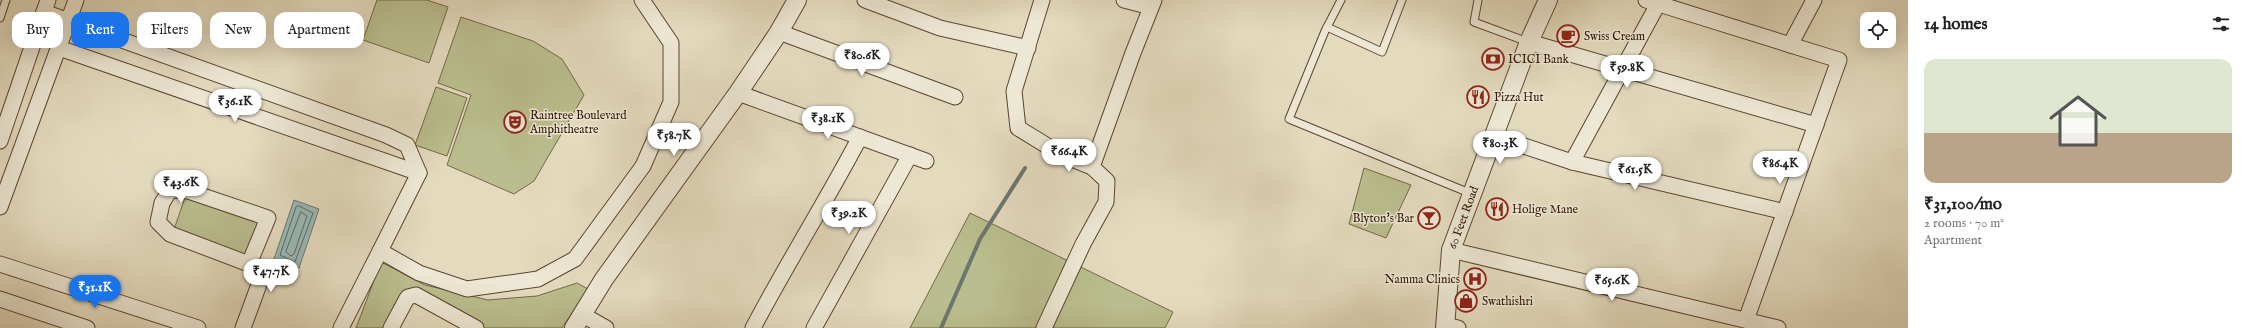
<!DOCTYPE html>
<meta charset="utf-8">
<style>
body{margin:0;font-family:"IM FELL English",serif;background:#f2f2f2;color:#222;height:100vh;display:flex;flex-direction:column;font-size:15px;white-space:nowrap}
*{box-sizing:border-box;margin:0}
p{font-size:13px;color:#767676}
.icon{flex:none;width:22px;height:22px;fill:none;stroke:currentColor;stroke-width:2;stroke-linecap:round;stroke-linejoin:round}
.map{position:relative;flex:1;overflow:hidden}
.drawer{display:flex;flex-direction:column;background:#fff;width:340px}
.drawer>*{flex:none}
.guide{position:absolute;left:12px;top:12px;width:380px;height:36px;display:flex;gap:8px}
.controls{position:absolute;left:1860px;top:12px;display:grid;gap:8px}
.controls a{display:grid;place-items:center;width:36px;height:36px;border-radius:8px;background:#fff;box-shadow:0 4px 16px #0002;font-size:20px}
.price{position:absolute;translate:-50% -34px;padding:0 9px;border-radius:14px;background:#fff;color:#222;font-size:13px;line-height:26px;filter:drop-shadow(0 1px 2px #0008)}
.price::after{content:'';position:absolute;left:50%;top:24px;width:12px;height:9px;margin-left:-6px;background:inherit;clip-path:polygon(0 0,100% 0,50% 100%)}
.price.selected{background:#1a73e8;color:#fff}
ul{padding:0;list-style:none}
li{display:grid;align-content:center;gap:8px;height:212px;padding:0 16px}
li+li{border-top:1px solid #e0e0e0}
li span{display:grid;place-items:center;height:124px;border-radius:12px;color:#555}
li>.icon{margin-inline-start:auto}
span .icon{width:72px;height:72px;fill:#fffc;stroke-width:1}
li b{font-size:17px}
h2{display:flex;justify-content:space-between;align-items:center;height:48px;padding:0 16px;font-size:17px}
.tag{padding:0 14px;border-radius:12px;background:#fff;box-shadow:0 4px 16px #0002;font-size:14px;line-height:36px}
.tag.selected{background:#1a73e8;color:#fff}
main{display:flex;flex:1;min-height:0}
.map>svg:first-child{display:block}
</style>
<main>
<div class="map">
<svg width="1908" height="328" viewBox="0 0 1908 328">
<rect width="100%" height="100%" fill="#e4dbbf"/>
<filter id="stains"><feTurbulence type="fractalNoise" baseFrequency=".005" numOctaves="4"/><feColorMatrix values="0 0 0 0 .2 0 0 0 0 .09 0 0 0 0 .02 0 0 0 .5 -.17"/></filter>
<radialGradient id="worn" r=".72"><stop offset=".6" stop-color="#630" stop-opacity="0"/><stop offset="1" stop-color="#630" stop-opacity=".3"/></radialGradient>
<g fill="#babe8e" stroke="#746847">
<polygon points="377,0 427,0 448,7 429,63 363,40"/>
<polygon points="461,17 533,41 562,59 584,95 534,181 514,194 447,165 471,95 438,83"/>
<polygon points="436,87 467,98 447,156 415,145"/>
<polygon points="1364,168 1411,185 1386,238 1349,224"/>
<polygon points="186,195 259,220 247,257 173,232"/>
<polygon points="970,213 1173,312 1165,328 910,328"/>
<polygon points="381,262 425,285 488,300 537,296 577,283 588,289 562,328 472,328 408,292 389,328 356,328"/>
</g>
<polygon fill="#97b9b8" stroke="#6d776e" points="294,200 319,209 299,268 274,259"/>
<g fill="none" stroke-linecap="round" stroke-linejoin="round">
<g stroke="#62665c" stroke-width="1">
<polygon points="299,206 313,213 295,262 280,255 296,207"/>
<polygon points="301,212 307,216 294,254 291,256 286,252"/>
</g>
<polyline stroke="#6d776e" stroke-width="4" points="941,328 980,239 1025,168"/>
<g stroke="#5b4530" stroke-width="9">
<g id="service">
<polyline points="1341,0 1325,31 1289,119 1472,194"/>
<polyline points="1478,0 1474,22 1528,42"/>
<polyline points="0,18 6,0"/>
<polyline points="1327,27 1382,52 1402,0"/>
</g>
</g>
<g stroke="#5b4530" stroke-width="17">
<g id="minor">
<polyline points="865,0 940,28 1028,48"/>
<polyline points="1042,0 1014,91 1018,128 1062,155 1092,167 1133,53 1154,0"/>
<polyline points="1124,0 1151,7"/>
<polyline points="1646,0 1839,60 1746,320"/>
<polyline points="44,12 386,135 407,145 419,173 380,251 419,273 467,289 538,279 575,259 643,166 671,102 671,43 642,0"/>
<polyline points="779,32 955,97"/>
<polyline points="1529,42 1816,125"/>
<polyline points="1790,45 1814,0"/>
<polyline points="59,48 419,173"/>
<polyline points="738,93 926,161"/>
<polyline points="1494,136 1572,162 1785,212"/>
<polyline points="0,141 48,0"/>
<polyline points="1572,162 1658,4"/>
<polyline points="0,207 76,0"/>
<polyline points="1451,250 1778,328"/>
<polyline points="0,264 198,328"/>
<polyline points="0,299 87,328"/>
<polyline points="583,315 606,328"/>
<polyline points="1445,325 1458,328"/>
<polyline points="243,328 261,279 249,264 170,234 158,222 162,203 170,190 188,191 268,218 249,264"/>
<polyline points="341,328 380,251"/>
<polyline points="391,328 406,300 408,297 416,295 476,328"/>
<path d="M753 328C787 263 826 202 860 137"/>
<polyline points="814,328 910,155"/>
<polyline points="1044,328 1083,244 1106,202 1107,181 1092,167"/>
</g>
</g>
<g stroke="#5b4530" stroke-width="20">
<g id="tertiary">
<polyline points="574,328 604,279 738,93 779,32 797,0"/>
<path id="s1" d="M1445 328 1451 250 1529 42 1548 0"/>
</g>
</g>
<use href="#service" stroke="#ede8d5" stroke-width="7"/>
<use href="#minor" stroke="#ede8d5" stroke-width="15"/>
<use href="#tertiary" stroke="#ede8d5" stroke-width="18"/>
</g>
<defs>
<g id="cafe-ring" transform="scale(1.15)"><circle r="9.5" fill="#ede8d5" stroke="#8f2418" stroke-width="1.5"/><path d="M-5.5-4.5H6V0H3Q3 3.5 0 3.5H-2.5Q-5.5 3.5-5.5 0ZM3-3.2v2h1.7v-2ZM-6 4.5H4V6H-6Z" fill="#8f2418"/></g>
<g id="bank-ring" transform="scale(1.15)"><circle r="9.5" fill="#ede8d5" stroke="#8f2418" stroke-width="1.5"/><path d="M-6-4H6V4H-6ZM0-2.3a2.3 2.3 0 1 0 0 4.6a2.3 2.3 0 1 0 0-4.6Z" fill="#8f2418"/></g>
<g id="restaurant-ring" transform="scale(1.15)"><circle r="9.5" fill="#ede8d5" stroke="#8f2418" stroke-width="1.5"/><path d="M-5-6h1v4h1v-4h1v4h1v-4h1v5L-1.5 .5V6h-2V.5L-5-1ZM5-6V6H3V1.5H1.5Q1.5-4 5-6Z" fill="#8f2418"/></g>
<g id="theatre-ring" transform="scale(1.15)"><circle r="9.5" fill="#ede8d5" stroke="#8f2418" stroke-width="1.5"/><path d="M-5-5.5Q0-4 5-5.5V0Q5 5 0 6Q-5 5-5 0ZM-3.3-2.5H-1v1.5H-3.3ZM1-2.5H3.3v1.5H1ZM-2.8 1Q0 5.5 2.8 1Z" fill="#8f2418"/></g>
<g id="bar-ring" transform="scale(1.15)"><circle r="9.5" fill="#ede8d5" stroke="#8f2418" stroke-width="1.5"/><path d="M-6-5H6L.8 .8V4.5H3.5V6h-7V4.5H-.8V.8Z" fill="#8f2418"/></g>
<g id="hospital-ring" transform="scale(1.15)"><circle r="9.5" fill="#ede8d5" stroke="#8f2418" stroke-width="1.5"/><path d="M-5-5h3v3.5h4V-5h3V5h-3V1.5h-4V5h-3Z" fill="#8f2418"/></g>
<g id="shop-ring" transform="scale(1.15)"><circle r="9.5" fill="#ede8d5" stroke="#8f2418" stroke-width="1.5"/><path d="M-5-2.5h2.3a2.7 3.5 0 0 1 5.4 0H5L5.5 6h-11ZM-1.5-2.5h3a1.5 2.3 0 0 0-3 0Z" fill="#8f2418"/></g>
</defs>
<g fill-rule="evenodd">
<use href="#cafe-ring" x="1568" y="36"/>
<use href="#bank-ring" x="1493" y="59"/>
<use href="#restaurant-ring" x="1478" y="97"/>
<use href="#theatre-ring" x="515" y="122"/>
<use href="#restaurant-ring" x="1497" y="209"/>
<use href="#bar-ring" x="1429" y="218"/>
<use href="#hospital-ring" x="1475" y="279"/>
<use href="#shop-ring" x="1466" y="301"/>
</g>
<g text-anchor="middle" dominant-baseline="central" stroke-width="3" stroke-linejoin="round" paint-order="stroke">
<g font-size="12" fill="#2d1300" stroke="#ede8d5" text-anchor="start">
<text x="1584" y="36">Swiss Cream</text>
<text x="1508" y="59">ICICI Bank</text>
<text x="1494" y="97">Pizza Hut</text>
<text x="530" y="115">Raintree Boulevard<tspan x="530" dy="14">Amphitheatre</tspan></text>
<text x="1512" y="209">Holige Mane</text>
<text x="1414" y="218" text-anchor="end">Blyton's Bar</text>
<text x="1460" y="279" text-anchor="end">Namma Clinics</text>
<text x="1482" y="301">Swathishri</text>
</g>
<g font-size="12" fill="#2d1300" stroke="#ede8d5">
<text stroke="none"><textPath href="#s1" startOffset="113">60 Feet Road</textPath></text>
</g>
</g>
<rect width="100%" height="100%" filter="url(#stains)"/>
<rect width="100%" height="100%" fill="url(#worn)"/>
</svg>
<div class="controls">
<a><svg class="icon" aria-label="locate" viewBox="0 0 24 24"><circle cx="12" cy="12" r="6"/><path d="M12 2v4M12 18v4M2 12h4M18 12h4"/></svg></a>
</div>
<b class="price" style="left:862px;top:77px">₹80.6K</b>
<b class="price" style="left:1627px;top:89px">₹59.8K</b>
<b class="price" style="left:235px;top:123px">₹36.1K</b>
<b class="price" style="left:828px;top:140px">₹38.1K</b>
<b class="price" style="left:674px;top:157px">₹58.7K</b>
<b class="price" style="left:1500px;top:165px">₹80.3K</b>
<b class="price" style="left:1069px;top:173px">₹66.4K</b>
<b class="price" style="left:1780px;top:185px">₹86.4K</b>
<b class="price" style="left:1635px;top:191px">₹61.5K</b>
<b class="price" style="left:181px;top:204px">₹43.6K</b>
<b class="price" style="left:849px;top:235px">₹39.2K</b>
<b class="price" style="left:271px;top:293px">₹47.7K</b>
<b class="price" style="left:1612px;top:302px">₹65.6K</b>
<b class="price selected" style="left:95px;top:309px">₹31.1K</b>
<div class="guide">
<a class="tag">Buy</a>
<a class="tag selected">Rent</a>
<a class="tag">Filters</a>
<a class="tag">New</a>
<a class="tag">Apartment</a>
</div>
</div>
<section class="drawer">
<h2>14 homes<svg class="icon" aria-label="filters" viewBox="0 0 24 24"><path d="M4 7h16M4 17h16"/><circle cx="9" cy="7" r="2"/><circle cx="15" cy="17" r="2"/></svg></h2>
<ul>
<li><span style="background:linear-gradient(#dfe7d0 60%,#b9a48a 0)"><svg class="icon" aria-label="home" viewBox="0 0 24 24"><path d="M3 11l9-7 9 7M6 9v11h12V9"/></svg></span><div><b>₹31,100/mo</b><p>2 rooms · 70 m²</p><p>Apartment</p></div></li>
</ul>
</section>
</main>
